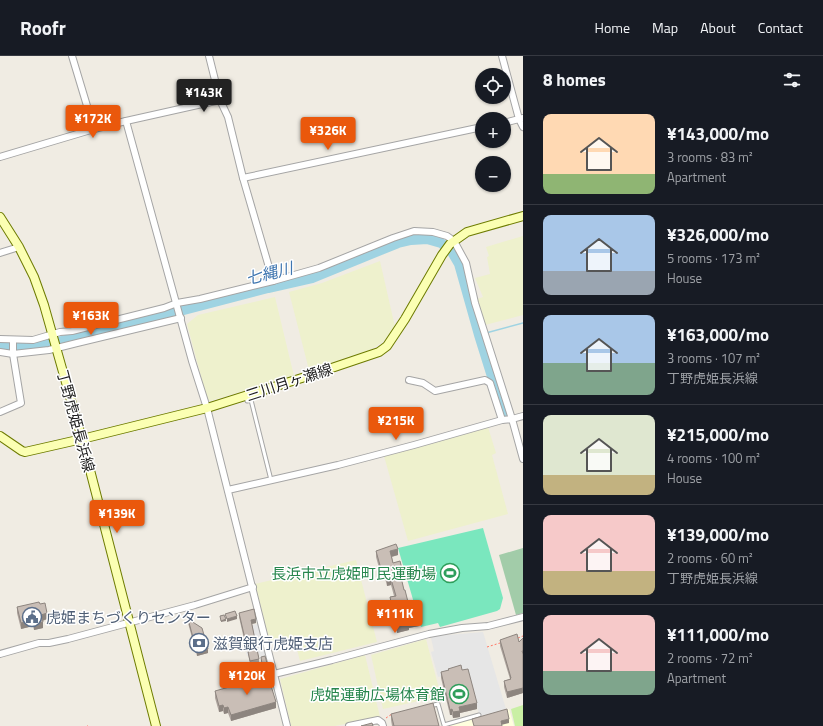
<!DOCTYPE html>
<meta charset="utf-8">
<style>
body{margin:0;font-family:"Titillium Web","Noto Sans JP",sans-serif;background:#242831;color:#f1f3f6;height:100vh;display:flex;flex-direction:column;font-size:15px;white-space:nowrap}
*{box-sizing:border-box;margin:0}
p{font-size:13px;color:#9ea1a6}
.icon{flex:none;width:22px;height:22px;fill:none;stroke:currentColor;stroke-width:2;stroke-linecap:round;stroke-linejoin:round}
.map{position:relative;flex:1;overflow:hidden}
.sheet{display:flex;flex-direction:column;background:#171b24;width:300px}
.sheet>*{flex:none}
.buttons{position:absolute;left:475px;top:12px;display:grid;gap:8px}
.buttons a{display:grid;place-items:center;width:36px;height:36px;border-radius:50%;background:#171b24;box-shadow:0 1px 3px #0004;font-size:20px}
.price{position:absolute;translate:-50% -34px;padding:0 9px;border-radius:4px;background:#ea580c;color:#fff;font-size:13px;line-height:26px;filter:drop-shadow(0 1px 2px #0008)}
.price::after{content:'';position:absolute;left:50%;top:24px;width:12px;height:9px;margin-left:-6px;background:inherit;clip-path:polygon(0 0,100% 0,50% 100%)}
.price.selected{background:#222;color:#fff}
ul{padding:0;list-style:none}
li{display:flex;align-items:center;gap:12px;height:100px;padding:0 20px}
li+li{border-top:1px solid #363941}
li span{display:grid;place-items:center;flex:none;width:112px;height:80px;border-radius:8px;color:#555}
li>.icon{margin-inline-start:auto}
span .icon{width:48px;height:48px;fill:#fffc;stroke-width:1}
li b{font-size:17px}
h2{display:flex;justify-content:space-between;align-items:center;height:48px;padding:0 20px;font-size:17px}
header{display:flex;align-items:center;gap:24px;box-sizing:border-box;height:56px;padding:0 20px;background:#171b24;border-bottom:1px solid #363941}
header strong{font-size:19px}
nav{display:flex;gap:22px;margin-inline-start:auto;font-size:14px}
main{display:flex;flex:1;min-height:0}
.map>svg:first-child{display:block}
</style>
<header>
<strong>Roofr</strong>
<nav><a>Home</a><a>Map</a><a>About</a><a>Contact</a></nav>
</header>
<main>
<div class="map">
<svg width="523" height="670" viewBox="0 0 523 670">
<rect width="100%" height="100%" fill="#f0ece3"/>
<polygon fill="#ffffde" points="509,653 514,670 445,670"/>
<g fill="#eef1cd">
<polygon points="523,180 523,259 485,269 477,243 483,241 475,222 490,218 487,201 489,200 486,191"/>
<polygon points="380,205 395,271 388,281 381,287 368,295 309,314 289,236 322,227"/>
<polygon points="275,241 294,320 210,345 207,343 187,268 198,259"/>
<polygon points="488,371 496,397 492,399 508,458 408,485 384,400"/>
<polygon points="356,504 377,586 300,605 294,582 270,588 255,528"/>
<polygon points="426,583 441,640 383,653 371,599"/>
<polygon points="365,599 380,661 335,670 291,670 280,623"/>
</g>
<polygon fill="#c9efa4" points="523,649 523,670 515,670 511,653"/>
<polygon fill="#a2cca9" points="523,492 523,557 516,559 499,499"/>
<polygon fill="#7ae7be" points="483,472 503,542 500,553 497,555 440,571 438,567 421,571 398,492"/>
<g fill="#e6e6e6">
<polygon points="258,568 266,601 260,603 259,597 247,600 246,596 257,591 252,569"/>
<polygon points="483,576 506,653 480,661 467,614 438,621 431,596 434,595 431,582 436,580"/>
</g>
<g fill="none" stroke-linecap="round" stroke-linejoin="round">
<g stroke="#9fd3e2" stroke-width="1.5">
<polyline points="486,277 523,267"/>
<polyline points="479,279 483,278"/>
</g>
<polyline stroke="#9fd3e2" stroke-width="10" points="0,290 25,291 41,290 138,266 268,232 312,222 398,187 411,184 427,183 441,187 452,196 459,208 479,279 504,359"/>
<g stroke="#a5a5a5" stroke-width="5">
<g id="service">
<polyline points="246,341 247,345 251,344 271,424"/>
<polyline points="434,649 438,648 444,669 479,659"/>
</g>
</g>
<g stroke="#a5a5a5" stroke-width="8">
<g id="minor">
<polyline points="502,0 519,63 504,67"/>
<polyline points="220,44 228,61 243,122 482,71"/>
<polyline points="523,62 519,63 523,71"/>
<polyline points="126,65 220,44 209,0"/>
<polyline points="94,73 126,65 192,305 207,352 287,670"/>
<polyline points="0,101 94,73 72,0"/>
<polyline points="0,197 19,191"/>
<polyline points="273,225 319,212 393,182 414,175 433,176 447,180 454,185 466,207 475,247 512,363 523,360"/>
<polyline points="0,283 33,284 60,276 72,275 164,252 177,247 200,243 273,225 243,122"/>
<polyline points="0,296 13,298 49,294 77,287 181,262"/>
<polyline points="409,324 423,327 435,335 485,324 490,327 502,364"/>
<polyline points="0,356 21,347 13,298 13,284"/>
<polyline points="228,434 338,409 414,389 502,364 512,363 523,403"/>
<polyline points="0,598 39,587 49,587 68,583 195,549 253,531"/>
<polyline points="274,618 332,604 429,578 462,572 488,570 523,561"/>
<polyline points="349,670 378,664 382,667 383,670"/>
</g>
</g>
<g stroke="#6d7b00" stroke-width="10">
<g id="secondary">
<polyline points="0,161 19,191 34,221 44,249 82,383 156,670"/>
<polyline points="0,380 22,395 25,396 82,383 207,352 305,321 379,296 387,290 405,263 442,199 450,188 467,176 523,160"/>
</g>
</g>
<g stroke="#f76" stroke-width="1" stroke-dasharray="2 2" stroke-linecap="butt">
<polyline points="518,582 523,580"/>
<polyline points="487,591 500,587"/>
<polyline points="386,662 392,658 396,657"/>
<polyline points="87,670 88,670"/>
</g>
<use href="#service" stroke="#fff" stroke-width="3"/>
<use href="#minor" stroke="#fff" stroke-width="6"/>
<use href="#secondary" stroke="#fbffb3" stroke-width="8"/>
</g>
<g fill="#ada39d">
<polygon points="376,495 398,499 392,501 393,507 403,523 401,523 404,534 410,554 419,570 409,572 409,574 397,577 395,569 395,563 397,561 394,551 391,552 390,547 390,541 394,540 391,529 387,530 384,518 381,519 376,501"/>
<polygon points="40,548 47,563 43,565 43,572 34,574 33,570 21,573 17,557 17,551"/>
<polygon points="239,557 256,567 252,568 259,603 259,607 250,609 248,596 247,591 246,592 239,561"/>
<polygon points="188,563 208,597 197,600 188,567"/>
<polygon points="523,582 523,637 507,642 504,631 504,625 510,623 500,590 500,584 519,586"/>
<polygon points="448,613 462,614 477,653 460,657 460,661 453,662 452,659 450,659 441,622 441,616 448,615"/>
<polygon points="215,635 276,652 231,665 228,657 224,658 223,655 219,656 215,642"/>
<polygon points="391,658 439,670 392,670 391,664"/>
</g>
<g fill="#8d857f">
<polygon points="398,493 398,499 390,501 390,495"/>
<polygon points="384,512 384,518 381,519 381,513"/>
<polygon points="400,517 403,517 403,523 400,524"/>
<polygon points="391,523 391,529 387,530 387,524"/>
<polygon points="394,545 394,551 391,552 391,546"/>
<polygon points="47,557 47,563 41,565 41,559"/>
<polygon points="237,560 237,563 227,566 227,563"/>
<polygon points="226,563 226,565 221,566 221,565"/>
<polygon points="256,563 256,567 251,568 251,564"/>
<polygon points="33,564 33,570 21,573 21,567"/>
<polygon points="419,564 419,570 409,572 409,574 397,577 397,571 409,566"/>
<polygon points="43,566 43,572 34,574 34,568"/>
<polygon points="246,587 247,587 247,591 246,592"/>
<polygon points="208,593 208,597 197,600 197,596"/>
<polygon points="267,607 267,608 262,609 262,608"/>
<polygon points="523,632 523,637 507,642 507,636"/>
<polygon points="276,646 276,652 231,665 231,659"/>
<polygon points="477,647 477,653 460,657 460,661 453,662 453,656 459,651"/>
<polygon points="223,649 223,655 219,656 219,650"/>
<polygon points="228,651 228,657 224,658 224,652"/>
<polygon points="452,653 452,659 450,659 450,654"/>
<polygon points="509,663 509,667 501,669 501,665"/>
</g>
<g fill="#c9beb6" stroke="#8d857f">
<polygon points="396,488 398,493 390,495 393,507 400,505 403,517 400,517 404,534 405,534 410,554 416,554 419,564 409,566 409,568 397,571 395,563 398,560 394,545 391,546 390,541 396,540 391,523 387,524 384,512 381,513 376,495"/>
<polygon points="39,546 40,548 45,547 47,557 41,559 43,566 34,568 33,564 21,567 17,551"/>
<polygon points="254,553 256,563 251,564 259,603 250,605 248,596 249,596 247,587 246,587 239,557"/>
<polygon points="235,555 237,560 227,563 225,558"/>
<polygon points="224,559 226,563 221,565 220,560"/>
<polygon points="188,563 202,572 208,593 197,596"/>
<polygon points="517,578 519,586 523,582 523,595 522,595 523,598 523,632 507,636 504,625 511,623 510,622 511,622 500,584"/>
<polygon points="265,600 267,607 262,608 261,601"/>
<polygon points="461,609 462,614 468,613 477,647 459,651 460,655 453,656 452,653 450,654 441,616 449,614 448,613"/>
<polygon points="268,620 276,646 231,659 228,651 224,652 223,649 219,650 215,635"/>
<polygon points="433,647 439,670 394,670 391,658"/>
<polygon points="507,653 509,663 501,665 502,670 474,670 472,663"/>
<polygon points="372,667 373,670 361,670"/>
</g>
<defs>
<g id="stadium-ring" transform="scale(1)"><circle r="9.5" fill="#fff" stroke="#2e9e5b" stroke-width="1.5"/><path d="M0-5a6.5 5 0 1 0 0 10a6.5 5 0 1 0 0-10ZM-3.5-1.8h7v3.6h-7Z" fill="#2e9e5b"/></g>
<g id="civic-ring" transform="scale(1)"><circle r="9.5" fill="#fff" stroke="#5c6f8a" stroke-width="1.5"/><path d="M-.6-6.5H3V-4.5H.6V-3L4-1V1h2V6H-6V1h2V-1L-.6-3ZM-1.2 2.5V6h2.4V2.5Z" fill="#5c6f8a"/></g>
<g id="bank-ring" transform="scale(1)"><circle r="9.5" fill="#fff" stroke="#5c6f8a" stroke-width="1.5"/><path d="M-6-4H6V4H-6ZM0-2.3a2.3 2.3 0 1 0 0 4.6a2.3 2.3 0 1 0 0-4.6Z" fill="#5c6f8a"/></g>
</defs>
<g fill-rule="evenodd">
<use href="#stadium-ring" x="450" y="517"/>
<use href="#civic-ring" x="32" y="561"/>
<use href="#bank-ring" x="199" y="587"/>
<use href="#stadium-ring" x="459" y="638"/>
</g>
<g text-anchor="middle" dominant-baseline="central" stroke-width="3" stroke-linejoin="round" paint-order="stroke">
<g font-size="15" fill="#1e1e1e" stroke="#fff">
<text transform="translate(289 326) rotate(-18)">三川月ヶ瀬線</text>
<text transform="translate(76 365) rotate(75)">丁野虎姫長浜線</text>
</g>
<g font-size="15" fill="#27864d" stroke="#fff" text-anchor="end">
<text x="436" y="517">長浜市立虎姫町民運動場</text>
<text x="445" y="638">虎姫運動広場体育館</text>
</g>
<g font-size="15" fill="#4e5e75" stroke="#fff" text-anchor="start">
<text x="46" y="561">虎姫まちづくりセンター</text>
<text x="213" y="587">滋賀銀行虎姫支店</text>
</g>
<g font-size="16" font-style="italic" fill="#3f76b0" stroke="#fff">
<text transform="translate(269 217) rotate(-14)">七縄川</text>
</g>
</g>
</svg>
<div class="buttons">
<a><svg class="icon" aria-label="locate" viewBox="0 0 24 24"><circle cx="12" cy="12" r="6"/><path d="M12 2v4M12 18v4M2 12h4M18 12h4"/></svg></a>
<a>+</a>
<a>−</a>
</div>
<b class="price selected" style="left:204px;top:57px">¥143K</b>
<b class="price" style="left:93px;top:83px">¥172K</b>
<b class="price" style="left:328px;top:95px">¥326K</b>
<b class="price" style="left:91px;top:280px">¥163K</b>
<b class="price" style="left:396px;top:385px">¥215K</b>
<b class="price" style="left:117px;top:478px">¥139K</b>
<b class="price" style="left:395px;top:578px">¥111K</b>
<b class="price" style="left:247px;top:640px">¥120K</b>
</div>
<section class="sheet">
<h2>8 homes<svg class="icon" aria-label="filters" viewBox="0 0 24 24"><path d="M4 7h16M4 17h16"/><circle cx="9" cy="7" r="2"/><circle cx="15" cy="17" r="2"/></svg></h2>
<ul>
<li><span style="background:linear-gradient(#ffd9b3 75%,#8fb573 0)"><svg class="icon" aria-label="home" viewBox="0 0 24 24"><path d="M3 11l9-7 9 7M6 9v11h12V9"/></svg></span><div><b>¥143,000/mo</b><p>3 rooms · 83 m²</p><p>Apartment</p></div></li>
<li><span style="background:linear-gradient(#a9c7e8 70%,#9aa5b1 0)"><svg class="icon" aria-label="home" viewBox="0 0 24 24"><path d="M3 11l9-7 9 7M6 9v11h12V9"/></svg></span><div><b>¥326,000/mo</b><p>5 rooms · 173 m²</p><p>House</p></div></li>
<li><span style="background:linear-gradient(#a9c7e8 60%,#7fa58c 0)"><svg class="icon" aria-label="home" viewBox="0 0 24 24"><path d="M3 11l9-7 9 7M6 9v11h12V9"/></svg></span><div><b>¥163,000/mo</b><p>3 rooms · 107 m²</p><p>丁野虎姫長浜線</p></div></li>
<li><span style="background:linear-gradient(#dfe7d0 75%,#c2b280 0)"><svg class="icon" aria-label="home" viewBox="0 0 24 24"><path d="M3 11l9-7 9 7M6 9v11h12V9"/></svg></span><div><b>¥215,000/mo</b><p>4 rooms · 100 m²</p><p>House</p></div></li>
<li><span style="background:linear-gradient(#f6c9c9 70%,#c2b280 0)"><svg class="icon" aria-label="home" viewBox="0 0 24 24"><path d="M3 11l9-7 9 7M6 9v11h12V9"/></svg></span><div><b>¥139,000/mo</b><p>2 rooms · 60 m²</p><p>丁野虎姫長浜線</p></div></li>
<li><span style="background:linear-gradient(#f6c9c9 70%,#7fa58c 0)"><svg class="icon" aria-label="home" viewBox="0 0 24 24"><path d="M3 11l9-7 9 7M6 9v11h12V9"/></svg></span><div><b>¥111,000/mo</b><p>2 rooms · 72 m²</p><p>Apartment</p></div></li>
</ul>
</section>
</main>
